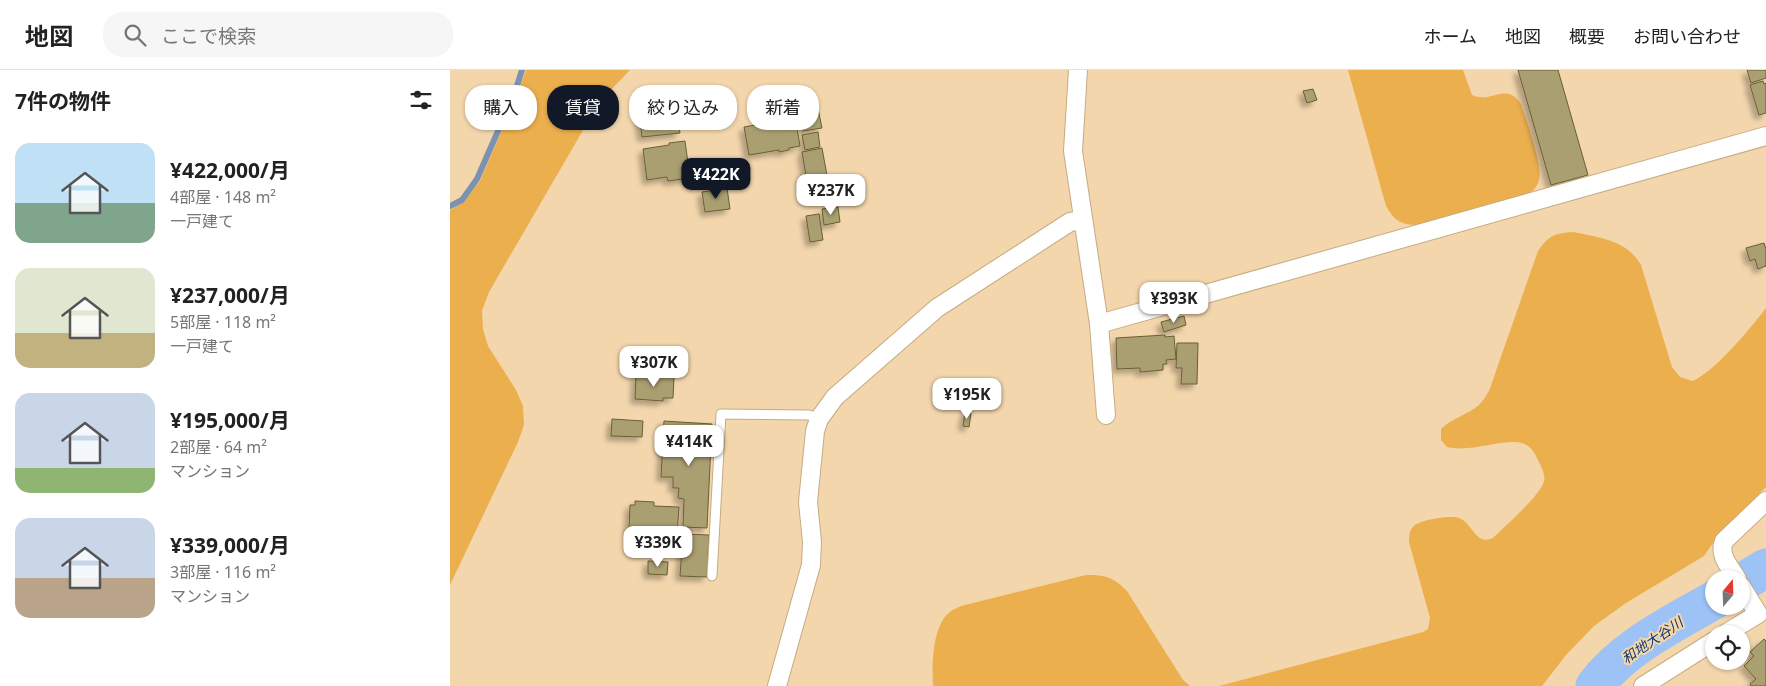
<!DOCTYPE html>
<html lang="ja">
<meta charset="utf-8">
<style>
body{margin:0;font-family:"Noto Sans","Noto Sans JP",sans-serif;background:#f6f6f6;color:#222;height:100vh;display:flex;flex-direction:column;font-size:19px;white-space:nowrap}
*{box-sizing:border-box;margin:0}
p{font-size:16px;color:#767676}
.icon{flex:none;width:28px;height:28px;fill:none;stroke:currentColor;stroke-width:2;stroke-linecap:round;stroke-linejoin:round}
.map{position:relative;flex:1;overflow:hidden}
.sheet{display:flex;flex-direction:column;background:#fff;width:450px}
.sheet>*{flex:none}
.top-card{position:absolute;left:15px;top:15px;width:475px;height:45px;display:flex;gap:10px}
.needle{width:32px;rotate:19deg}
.tools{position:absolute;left:1255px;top:500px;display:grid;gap:10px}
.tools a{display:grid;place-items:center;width:45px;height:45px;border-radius:50%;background:#fff;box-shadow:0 1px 4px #0004;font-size:25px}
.price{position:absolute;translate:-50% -42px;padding:0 11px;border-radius:10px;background:#fff;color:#222;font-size:16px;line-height:32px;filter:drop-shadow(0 1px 2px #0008)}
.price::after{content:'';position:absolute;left:50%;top:30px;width:15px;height:11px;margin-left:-8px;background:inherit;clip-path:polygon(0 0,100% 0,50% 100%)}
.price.active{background:#111827;color:#fff}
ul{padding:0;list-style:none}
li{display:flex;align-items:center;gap:15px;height:125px;padding:0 15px}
li span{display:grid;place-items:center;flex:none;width:140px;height:100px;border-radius:15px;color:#555}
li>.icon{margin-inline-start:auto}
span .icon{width:60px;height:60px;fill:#fffc;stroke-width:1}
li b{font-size:21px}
h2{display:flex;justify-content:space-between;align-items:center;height:60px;padding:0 15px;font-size:21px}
.pill{padding:0 18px;border-radius:20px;background:#fff;box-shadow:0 1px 4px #0004;font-size:18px;line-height:45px}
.pill.active{background:#111827;color:#fff}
header{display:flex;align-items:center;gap:30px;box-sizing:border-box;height:70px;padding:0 25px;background:#fff;border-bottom:1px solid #e0e0e0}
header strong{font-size:24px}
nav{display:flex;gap:28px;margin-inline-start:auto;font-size:18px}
.search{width:350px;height:45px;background:#f6f6f6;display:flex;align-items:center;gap:12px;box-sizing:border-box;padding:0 18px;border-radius:20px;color:#767676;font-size:19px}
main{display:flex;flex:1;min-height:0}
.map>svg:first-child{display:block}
</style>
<header>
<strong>地図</strong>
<div class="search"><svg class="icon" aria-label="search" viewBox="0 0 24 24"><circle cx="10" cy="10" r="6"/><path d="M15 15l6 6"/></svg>ここで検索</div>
<nav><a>ホーム</a><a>地図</a><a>概要</a><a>お問い合わせ</a></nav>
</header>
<main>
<section class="sheet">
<h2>7件の物件<svg class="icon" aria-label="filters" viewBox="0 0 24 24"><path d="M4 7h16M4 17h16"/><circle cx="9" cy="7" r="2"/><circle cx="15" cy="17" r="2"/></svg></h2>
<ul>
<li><span style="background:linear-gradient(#bfe0f5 60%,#7fa58c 0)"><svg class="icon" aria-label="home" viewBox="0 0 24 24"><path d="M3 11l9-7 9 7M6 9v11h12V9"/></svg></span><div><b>¥422,000/月</b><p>4部屋 · 148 m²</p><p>一戸建て</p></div></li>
<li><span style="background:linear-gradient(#dfe7d0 65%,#c2b280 0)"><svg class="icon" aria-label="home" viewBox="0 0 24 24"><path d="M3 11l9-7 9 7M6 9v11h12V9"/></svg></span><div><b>¥237,000/月</b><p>5部屋 · 118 m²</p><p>一戸建て</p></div></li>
<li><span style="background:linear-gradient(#c9d6e8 75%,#8fb573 0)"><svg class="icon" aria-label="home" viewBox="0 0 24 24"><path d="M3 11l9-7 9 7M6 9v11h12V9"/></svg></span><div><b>¥195,000/月</b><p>2部屋 · 64 m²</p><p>マンション</p></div></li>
<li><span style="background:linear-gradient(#c9d6e8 60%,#b9a48a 0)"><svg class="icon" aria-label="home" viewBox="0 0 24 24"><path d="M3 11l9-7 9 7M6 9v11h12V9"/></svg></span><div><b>¥339,000/月</b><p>3部屋 · 116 m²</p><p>マンション</p></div></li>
</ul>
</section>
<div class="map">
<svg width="1316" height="616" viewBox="0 0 1316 616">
<defs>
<filter id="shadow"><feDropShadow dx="-4.5" dy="4.5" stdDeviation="2.5" flood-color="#0004"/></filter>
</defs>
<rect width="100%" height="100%" fill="#f3d6ac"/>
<g fill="#ebaf4e">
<polygon points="76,0 180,0 157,24 143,43 39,222 32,241 33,259 38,276 66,320 73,336 74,355 68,372 0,515 0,140 14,132 30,111 68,23"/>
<path d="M898 0H1013L1022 25C1042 34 1056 11 1071 34 1076 50 1093 95 1089 110 1087 119 1081 122 1074 126L972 155C952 155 946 153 936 136Z"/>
<path d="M1124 162C1150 168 1177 170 1191 195L1222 297 1230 307 1243 311C1266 300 1300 259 1316 238V417L1272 460 1254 486 1176 533 1144 556 1116 585 1092 616H769L973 562 978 559 980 548 959 472C959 467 959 461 963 457 968 450 1001 445 1009 448 1023 453 1025 476 1043 468 1054 457 1092 424 1094 411 1096 403 1089 393 1086 386 1082 377 1075 372 1065 372 1042 372 1020 382 997 377L991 370V359C1002 348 1017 345 1029 335 1033 331 1036 326 1039 321L1088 181C1099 165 1105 163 1124 162Z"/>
<path d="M636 505C656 505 663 507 677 521L733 610 740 616H483C482 596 482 555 500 542 503 539 508 538 511 536Z"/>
</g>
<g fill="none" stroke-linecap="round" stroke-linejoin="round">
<polyline stroke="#7b92b1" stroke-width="6" points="0,136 12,130 27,109 65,22 72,0"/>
<g stroke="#9dc2f6" stroke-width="39">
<polyline points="1291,513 1316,498"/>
<path d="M1145 616C1174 577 1223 554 1264 530"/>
</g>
</g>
<g fill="#aa9f71" stroke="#695f33" filter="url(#shadow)">
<polygon points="1068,0 1108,0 1138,105 1101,115"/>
<polygon points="1297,0 1316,0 1316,8 1301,13"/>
<polygon points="1313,11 1314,14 1316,13 1316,43 1309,45 1300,15"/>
<polygon points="266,16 269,41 248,44 245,18"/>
<polygon points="863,19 867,30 857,33 853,21"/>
<polygon points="244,25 246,37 232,38 230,27"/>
<polygon points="217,31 218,42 227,41 230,63 192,67 188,34"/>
<polygon points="367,34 372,58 353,61 349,37"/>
<polygon points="339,49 341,60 347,58 350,76 339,78 339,80 329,82 329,80 299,85 294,57"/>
<polygon points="368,62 370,77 355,80 352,65"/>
<polygon points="235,71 240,108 218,111 217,107 197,110 193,79 219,75 219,73"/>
<polygon points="372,78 380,122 356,127 352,107 356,106 352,82"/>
<polygon points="277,118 280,139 255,142 252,122"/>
<polygon points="388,137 390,152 374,155 372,139"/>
<polygon points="369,144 373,170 360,172 356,146"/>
<polygon points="1314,173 1316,179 1316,196 1308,199 1305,189 1300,191 1296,178"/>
<polygon points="734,246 736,255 714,262 711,252"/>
<polygon points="715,265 715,267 724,266 726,289 716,290 717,294 713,294 713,300 690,302 690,298 667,299 666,268"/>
<polygon points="727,273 748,273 747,314 731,314 732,298 726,298"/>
<polygon points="186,305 224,307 223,328 213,328 213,331 185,329"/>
<polygon points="515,342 521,343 519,357 513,356"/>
<polygon points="162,349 193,351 192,367 161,366"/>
<polygon points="214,351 262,354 257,458 233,457 234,429 228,428 229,418 223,418 223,407 211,407"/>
<polygon points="185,431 204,432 204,436 229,437 227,465 196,463 196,460 179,459 180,435 185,435"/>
<polygon points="233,464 259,465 257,507 230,506"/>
<polygon points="198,491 218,492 217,505 198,504"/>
<polygon points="1314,569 1316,571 1316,616 1301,616 1300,614 1306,609 1294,596 1304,586 1300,582"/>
</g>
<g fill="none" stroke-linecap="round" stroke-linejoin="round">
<g stroke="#c6aa81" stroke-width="11">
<polyline id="lane" points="262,506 271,344 359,345 369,349"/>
</g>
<g stroke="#c6aa81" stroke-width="20">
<g id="street">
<polyline points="628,0 623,81 649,254 656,345"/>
<polyline points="649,254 1316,66"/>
<path d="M1287 509C1280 497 1268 485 1274 471L1316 431"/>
<polyline points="1275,564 1308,544 1291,516"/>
<polyline points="327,616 361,495 362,472 358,432 365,361 369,349 385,327 487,238 620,152 633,150"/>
<polyline points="1193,616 1264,571"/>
</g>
</g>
<use href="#lane" stroke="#fff" stroke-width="9"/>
<use href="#street" stroke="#fff" stroke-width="18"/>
</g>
<g text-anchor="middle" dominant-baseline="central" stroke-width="4" stroke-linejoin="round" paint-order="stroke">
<g font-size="14" font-style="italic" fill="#113a6f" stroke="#f3d6ac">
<text transform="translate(1202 570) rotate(-34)">和地大谷川</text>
</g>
</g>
</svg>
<div class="tools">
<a><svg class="needle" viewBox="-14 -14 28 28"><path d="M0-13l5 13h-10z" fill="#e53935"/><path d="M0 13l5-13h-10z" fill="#767676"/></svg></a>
<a><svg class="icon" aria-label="locate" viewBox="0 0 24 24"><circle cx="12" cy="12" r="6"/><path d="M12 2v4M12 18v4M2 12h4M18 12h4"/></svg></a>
</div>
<b class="price active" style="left:266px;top:130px">¥422K</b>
<b class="price" style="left:381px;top:146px">¥237K</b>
<b class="price" style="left:724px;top:254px">¥393K</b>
<b class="price" style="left:204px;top:318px">¥307K</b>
<b class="price" style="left:517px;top:350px">¥195K</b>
<b class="price" style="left:239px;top:397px">¥414K</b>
<b class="price" style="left:208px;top:498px">¥339K</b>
<div class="top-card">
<a class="pill">購入</a>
<a class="pill active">賃貸</a>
<a class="pill">絞り込み</a>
<a class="pill">新着</a>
</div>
</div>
</main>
